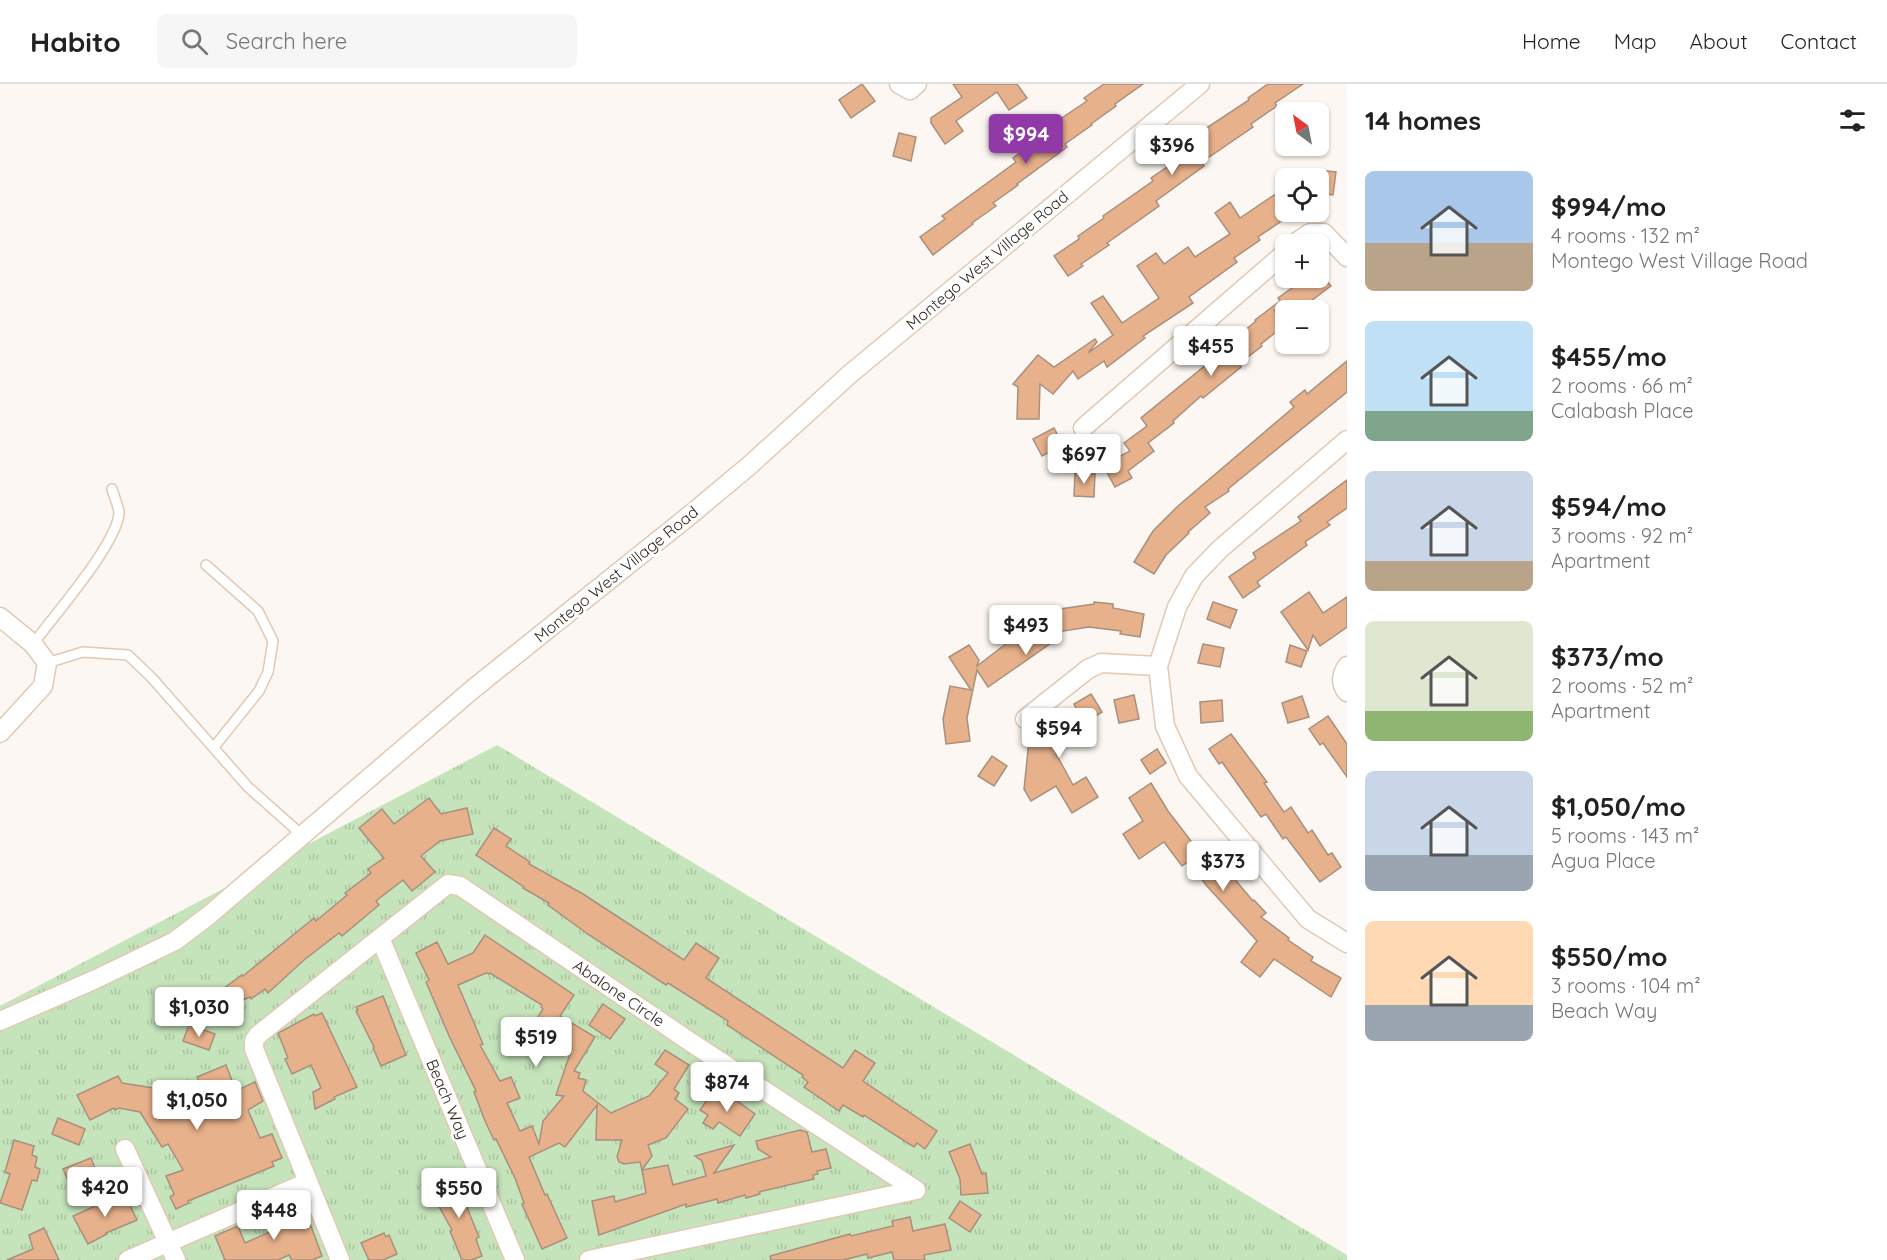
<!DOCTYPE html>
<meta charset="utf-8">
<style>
body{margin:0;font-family:Quicksand,sans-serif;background:#f6f6f6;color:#222;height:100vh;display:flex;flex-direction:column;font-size:22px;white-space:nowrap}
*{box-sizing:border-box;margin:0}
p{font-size:20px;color:#767676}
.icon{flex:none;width:33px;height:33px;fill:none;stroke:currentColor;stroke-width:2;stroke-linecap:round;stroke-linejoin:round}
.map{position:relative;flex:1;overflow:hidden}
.side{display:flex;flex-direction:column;background:#fff;width:540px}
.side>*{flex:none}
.needle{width:39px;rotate:328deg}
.fabs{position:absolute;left:1275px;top:18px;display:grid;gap:12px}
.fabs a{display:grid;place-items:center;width:54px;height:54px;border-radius:9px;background:#fff;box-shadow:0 2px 4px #0004;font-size:30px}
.price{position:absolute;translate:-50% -51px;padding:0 14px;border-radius:6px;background:#fff;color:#222;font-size:20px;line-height:39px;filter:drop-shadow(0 2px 3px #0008)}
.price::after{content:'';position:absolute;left:50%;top:36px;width:18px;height:14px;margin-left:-9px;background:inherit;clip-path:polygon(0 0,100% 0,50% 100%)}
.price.on{background:#9139a6;color:#fff}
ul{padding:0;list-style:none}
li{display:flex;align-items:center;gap:18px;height:150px;padding:0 18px}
li span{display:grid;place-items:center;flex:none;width:168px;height:120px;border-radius:9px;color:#555}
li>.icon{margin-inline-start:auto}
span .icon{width:72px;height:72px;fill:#fffc;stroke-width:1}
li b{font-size:26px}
h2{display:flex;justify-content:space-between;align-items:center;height:72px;padding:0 18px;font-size:26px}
header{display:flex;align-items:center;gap:36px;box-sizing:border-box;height:84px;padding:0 30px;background:#fff;border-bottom:2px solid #e0e0e0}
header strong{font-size:28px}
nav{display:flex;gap:33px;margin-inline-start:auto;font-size:21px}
.search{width:420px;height:54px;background:#f6f6f6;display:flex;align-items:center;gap:15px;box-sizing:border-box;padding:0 21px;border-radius:9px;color:#767676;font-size:22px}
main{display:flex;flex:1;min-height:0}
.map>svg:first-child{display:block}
</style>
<header>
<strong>Habito</strong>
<div class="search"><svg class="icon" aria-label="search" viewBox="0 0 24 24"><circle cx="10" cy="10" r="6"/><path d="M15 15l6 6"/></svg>Search here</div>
<nav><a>Home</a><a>Map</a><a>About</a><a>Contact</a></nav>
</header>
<main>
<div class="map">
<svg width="1347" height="1176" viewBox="0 0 1347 1176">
<defs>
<pattern id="grass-tufts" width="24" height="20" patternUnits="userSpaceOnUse" patternTransform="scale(1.5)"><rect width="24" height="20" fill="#c5e4bb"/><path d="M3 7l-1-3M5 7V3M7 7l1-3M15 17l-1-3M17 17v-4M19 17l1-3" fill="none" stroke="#aac4a0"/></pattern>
</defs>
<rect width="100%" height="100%" fill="#fcf7f2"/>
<polygon fill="url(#grass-tufts)" points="497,661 1347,1171 1347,1176 0,1176 0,922"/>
<g fill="#e7b18b" stroke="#a98f7d" stroke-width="1.5" fill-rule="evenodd">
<polygon points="862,0 875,17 851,34 839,16"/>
<polygon points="953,0 1017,0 1027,14 1009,26 997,8 956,37 963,47 945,60 931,39 931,34 962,13"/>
<polygon points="1104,0 1143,0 1115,20 1116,22 1091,40 1092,41 1065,60 1067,63 1017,100 1018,101 993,119 996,122 972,139 973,140 933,171 920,153 945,135 942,132 1016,78 1013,74 1061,39 1059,36 1087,17 1084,14"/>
<polygon points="1268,0 1303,0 1275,19 1277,22 1251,40 1253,43 1202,78 1204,82 1156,117 1159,122 1107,159 1109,161 1081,180 1083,182 1068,192 1054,172 1079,155 1078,152 1104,134 1103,132 1153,97 1151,94 1176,77 1174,74 1200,56 1196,51 1249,16 1248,14"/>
<polygon points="899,49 916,53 911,77 893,72"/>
<polygon points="1318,86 1336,88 1333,111 1318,109"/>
<polygon points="1286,103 1286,134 1258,153 1260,156 1234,174 1237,178 1189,213 1193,219 1143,252 1145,254 1107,283 1104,277 1078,295 1073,287 1053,310 1040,300 1039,335 1017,335 1018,303 1013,300 1038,271 1054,283 1095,255 1097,258 1088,269 1113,251 1091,219 1103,212 1122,239 1159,214 1137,182 1156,169 1164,180 1188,163 1195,173 1230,150 1215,129 1230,118 1240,134"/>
<polygon points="1306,194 1324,194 1331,202 1307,220 1312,226 1274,226 1285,241 1261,260 1262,262 1239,280 1241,283 1203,314 1201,312 1173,337 1174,339 1148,359 1154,367 1128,387 1132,394 1115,403 1103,381 1130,367 1124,359 1147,342 1141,334 1234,258 1232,257 1256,237 1255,236 1280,217 1278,214"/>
<polygon points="1347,277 1347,308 1228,405 1229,407 1205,423 1210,429 1188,448 1189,449 1166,471 1154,490 1134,478 1153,447 1178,422 1294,323 1290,318 1305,306 1307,310"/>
<polygon points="1054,344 1063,361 1042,372 1033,355"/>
<polygon points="1075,389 1095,390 1094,413 1074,412"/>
<polygon points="1347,396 1347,424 1327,438 1330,441 1305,458 1307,461 1257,498 1260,502 1243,514 1229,493 1256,474 1253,469 1301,437 1298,433"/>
<polygon points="1309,508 1323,529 1347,513 1347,543 1320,562 1313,551 1308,566 1281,528"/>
<polygon points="1094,518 1113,520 1113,524 1144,530 1140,553 1120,550 1121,547 1089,543 1050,549 1054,557 988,603 977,586 967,634 970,657 946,660 943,635 950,602 971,606 949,573 969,561 979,576 977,582 1011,556 1060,525 1094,520"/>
<polygon points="1213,518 1237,526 1230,544 1207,535"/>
<polygon points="1203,560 1224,564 1220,583 1198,579"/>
<polygon points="1290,561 1307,567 1301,583 1286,578"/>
<polygon points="1091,610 1102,628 1071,647 1074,652 1054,666 1073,701 1086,693 1098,713 1072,729 1056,702 1031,717 1024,705 1029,657 1076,624 1074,620"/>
<polygon points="1134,611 1139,635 1119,639 1114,616"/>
<polygon points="1302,612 1309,633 1288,639 1282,619"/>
<polygon points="1222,616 1223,637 1201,639 1200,618"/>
<polygon points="1328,632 1347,660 1347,693 1323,659 1320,661 1309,645"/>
<polygon points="1231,650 1267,698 1264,699 1284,728 1291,723 1308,749 1312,746 1328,771 1332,769 1341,783 1320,798 1286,753 1283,755 1266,730 1261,733 1222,678 1219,680 1209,665"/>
<polygon points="1157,665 1166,679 1150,690 1141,676"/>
<polygon points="992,672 1007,682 994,702 978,692"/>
<polygon points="1151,699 1168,727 1207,778 1218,770 1229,784 1227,786 1253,817 1254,816 1266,829 1261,833 1289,854 1288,856 1313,873 1311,877 1341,894 1331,913 1274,875 1260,893 1241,878 1257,857 1206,801 1189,777 1182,782 1164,758 1139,775 1123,750 1143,737 1129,714"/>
<polygon points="429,714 441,730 467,724 473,750 440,757 421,772 435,788 412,807 403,796 376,817 379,821 342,852 339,849 304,876 268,909 265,905 251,915 250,913 233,920 235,925 217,938 201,918 215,907 217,909 242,891 243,892 314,834 316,837 347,811 345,809 371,789 368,785 384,774 359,744 382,725 394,740"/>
<polygon points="494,744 511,755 506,762 530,778 529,780 583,810 684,876 696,859 719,874 706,894 843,984 855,966 875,979 863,997 937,1047 925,1065 917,1059 914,1063 864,1031 863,1033 843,1021 839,1027 804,1003 808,998 802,993 803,991 727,941 728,937 668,899 666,901 589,851 548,821 549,819 523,804 524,803 476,771"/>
<path d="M485 851 574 911 560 932 595 953 574 987 580 989 578 994 586 996 583 1007 611 1029 649 1012 668 989 655 980 665 966 689 981 674 1005 679 1009 675 1015 688 1025 666 1054 648 1061 652 1072 642 1086 640 1078 624 1080 619 1078 617 1073 622 1056H596L597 1021 565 1063 559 1059 529 1073 545 1111 547 1110 567 1154 542 1165 522 1120 524 1119 515 1094 496 1055 494 1056 485 1037 474 1008 476 1007 450 954 426 898 429 896 416 869 437 858 448 880 473 869ZM486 889 489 890 490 889 542 921 541 923 543 925 519 962 534 971 548 949 572 964 556 1011 564 1012 543 1037 539 1060 532 1042 520 1047 507 1019 520 1014 511 993 500 997 480 961 483 960 458 901Z"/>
<polygon points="383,912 406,971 381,982 373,964 374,963 356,927 358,926 356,923"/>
<polygon points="603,920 625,935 610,955 589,941"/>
<polygon points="322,929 357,1003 334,1013 335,1015 315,1025 313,1008 321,1004 311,981 292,990 285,975 288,974 278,949 314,930 315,932"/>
<polygon points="189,941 215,950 209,966 183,957"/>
<polygon points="226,981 236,1007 255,998 263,1017 248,1026 260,1054 272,1050 282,1074 272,1078 274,1082 188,1117 189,1119 176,1125 170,1113 174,1110 166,1092 183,1086 168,1060 162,1063 140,1028 119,1024 115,1026 114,1024 90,1036 77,1011 118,992 122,999 160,1005 156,1034 201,1007 197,1001 200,999 197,993"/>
<polygon points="714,1006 720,1011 723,1007 755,1030 740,1052 719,1038 713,1045 703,1039 708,1031 700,1026"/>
<polygon points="58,1034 85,1045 79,1061 52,1050"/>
<polygon points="800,1046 807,1048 812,1068 826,1065 831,1084 817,1087 818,1090 813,1091 814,1095 759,1108 760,1110 746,1114 745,1111 718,1119 717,1115 686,1123 686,1120 599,1151 592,1117 614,1112 615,1118 646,1109 642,1086 668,1081 673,1101 706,1092 702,1077 695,1072 734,1061 714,1089 771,1073 758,1065 756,1057"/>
<polygon points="14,1056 34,1062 32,1071 37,1073 35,1083 40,1085 37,1097 32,1096 22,1126 0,1119 10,1090 5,1088"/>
<polygon points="970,1060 982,1090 986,1089 988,1109 961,1111 960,1095 949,1068"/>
<polygon points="91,1074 98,1093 72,1105 63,1085"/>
<polygon points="457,1095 459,1098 461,1097 469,1114 464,1116 479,1153 476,1155 482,1172 471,1176 462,1176 450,1147 452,1146 431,1108"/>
<polygon points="124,1109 137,1136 106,1149 107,1150 88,1160 73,1132"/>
<polygon points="960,1117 981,1131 970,1148 949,1134"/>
<polygon points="301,1123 304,1123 322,1172 312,1176 292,1176 289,1171 278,1176 225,1176 215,1152 238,1142 245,1159 283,1142 279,1133"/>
<polygon points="910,1133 913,1147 945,1140 951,1166 924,1171 925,1176 894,1176 892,1168 868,1174 867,1170 843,1176 771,1176 770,1172 850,1150 851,1152 893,1142 892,1137"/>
<polygon points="44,1144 59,1176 7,1176 33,1165 29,1151"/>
<polygon points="384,1149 386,1153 389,1151 397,1170 383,1176 369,1176 361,1159"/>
</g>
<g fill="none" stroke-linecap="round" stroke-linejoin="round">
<g stroke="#e1c9b3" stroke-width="12">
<g id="lane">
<polyline points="206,481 258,527 273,557 268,588 259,607 214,663"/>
<path d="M33 560C52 534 119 458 119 428 118 421 114 412 112 405"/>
<polyline points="47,579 83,568 128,571 152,594 248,703 302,751"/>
</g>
</g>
<g stroke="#e1c9b3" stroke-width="21">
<g id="street">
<polyline points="899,0 910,6 917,0"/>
<polyline points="1294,160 1310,149 1324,149 1347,173"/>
<polyline points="1083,344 1286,168"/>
<polyline points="1347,356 1220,465 1194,492 1177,523 1158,582 1165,642 1188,692 1308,835 1347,859"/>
<polyline points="0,533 33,560 47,579 43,602 0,649"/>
<path d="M1347 582C1341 591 1340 600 1347 608"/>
<polyline points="1025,635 1088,585 1101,579 1158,582"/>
<polyline points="380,854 515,1176"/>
<polyline points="0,937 96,895 175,857 208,832 473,605 695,427 750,381 850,290 1200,0"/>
<polyline points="125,1065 176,1176"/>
<polyline points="128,1176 308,1098"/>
<polyline points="340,1176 254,965 254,957 258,951 448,800 460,802 692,959 916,1106"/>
<polyline points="589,1176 916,1106"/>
</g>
</g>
<use href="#lane" stroke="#fff" stroke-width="9"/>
<use href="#street" stroke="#fff" stroke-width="18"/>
</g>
<g text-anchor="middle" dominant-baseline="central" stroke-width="6" stroke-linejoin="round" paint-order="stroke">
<g font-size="16" fill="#312820" stroke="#fff">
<text transform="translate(987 176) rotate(-40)">Montego West Village Road</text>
<text transform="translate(616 490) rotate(-39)">Montego West Village Road</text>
<text transform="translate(619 909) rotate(34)">Abalone Circle</text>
<text transform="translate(448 1015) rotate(67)">Beach Way</text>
</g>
</g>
</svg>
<div class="fabs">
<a><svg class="needle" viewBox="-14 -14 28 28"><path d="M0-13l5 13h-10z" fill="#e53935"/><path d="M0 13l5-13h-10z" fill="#767676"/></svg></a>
<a><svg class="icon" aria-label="locate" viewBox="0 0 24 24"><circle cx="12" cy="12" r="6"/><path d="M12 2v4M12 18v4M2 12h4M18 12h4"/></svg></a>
<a>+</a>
<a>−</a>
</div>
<b class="price on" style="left:1026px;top:81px">$994</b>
<b class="price" style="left:1172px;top:92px">$396</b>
<b class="price" style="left:1211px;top:293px">$455</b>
<b class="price" style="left:1084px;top:401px">$697</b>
<b class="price" style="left:1026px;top:572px">$493</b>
<b class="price" style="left:1059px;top:675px">$594</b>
<b class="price" style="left:1223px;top:808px">$373</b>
<b class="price" style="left:199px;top:954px">$1,030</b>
<b class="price" style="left:536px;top:984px">$519</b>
<b class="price" style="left:727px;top:1029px">$874</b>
<b class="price" style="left:197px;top:1047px">$1,050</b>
<b class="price" style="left:105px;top:1134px">$420</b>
<b class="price" style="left:459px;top:1135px">$550</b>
<b class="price" style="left:274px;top:1157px">$448</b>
</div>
<section class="side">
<h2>14 homes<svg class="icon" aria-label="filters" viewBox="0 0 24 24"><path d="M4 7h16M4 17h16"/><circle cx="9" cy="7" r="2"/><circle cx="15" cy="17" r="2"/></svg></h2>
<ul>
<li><span style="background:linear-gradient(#a9c7e8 60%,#b9a48a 0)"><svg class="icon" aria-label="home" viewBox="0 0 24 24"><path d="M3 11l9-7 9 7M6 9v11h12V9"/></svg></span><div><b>$994/mo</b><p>4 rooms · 132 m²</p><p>Montego West Village Road</p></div></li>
<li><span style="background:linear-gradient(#bfe0f5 75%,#7fa58c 0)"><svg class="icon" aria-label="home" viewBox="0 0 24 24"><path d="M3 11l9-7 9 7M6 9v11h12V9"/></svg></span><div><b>$455/mo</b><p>2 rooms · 66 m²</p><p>Calabash Place</p></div></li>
<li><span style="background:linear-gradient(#c9d6e8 75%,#b9a48a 0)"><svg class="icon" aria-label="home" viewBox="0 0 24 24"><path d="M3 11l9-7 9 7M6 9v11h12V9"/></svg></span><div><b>$594/mo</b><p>3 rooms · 92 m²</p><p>Apartment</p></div></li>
<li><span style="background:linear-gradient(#dfe7d0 75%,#8fb573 0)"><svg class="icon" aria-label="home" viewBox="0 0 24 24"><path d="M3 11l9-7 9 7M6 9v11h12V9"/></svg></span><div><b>$373/mo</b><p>2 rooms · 52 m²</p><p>Apartment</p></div></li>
<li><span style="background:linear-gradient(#c9d6e8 70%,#9aa5b1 0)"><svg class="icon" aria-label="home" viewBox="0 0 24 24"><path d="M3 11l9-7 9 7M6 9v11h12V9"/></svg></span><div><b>$1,050/mo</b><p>5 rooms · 143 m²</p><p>Agua Place</p></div></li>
<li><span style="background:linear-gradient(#ffd9b3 70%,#9aa5b1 0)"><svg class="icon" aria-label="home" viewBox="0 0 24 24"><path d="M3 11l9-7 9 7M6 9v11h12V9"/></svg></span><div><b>$550/mo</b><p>3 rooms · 104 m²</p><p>Beach Way</p></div></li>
</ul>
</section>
</main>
